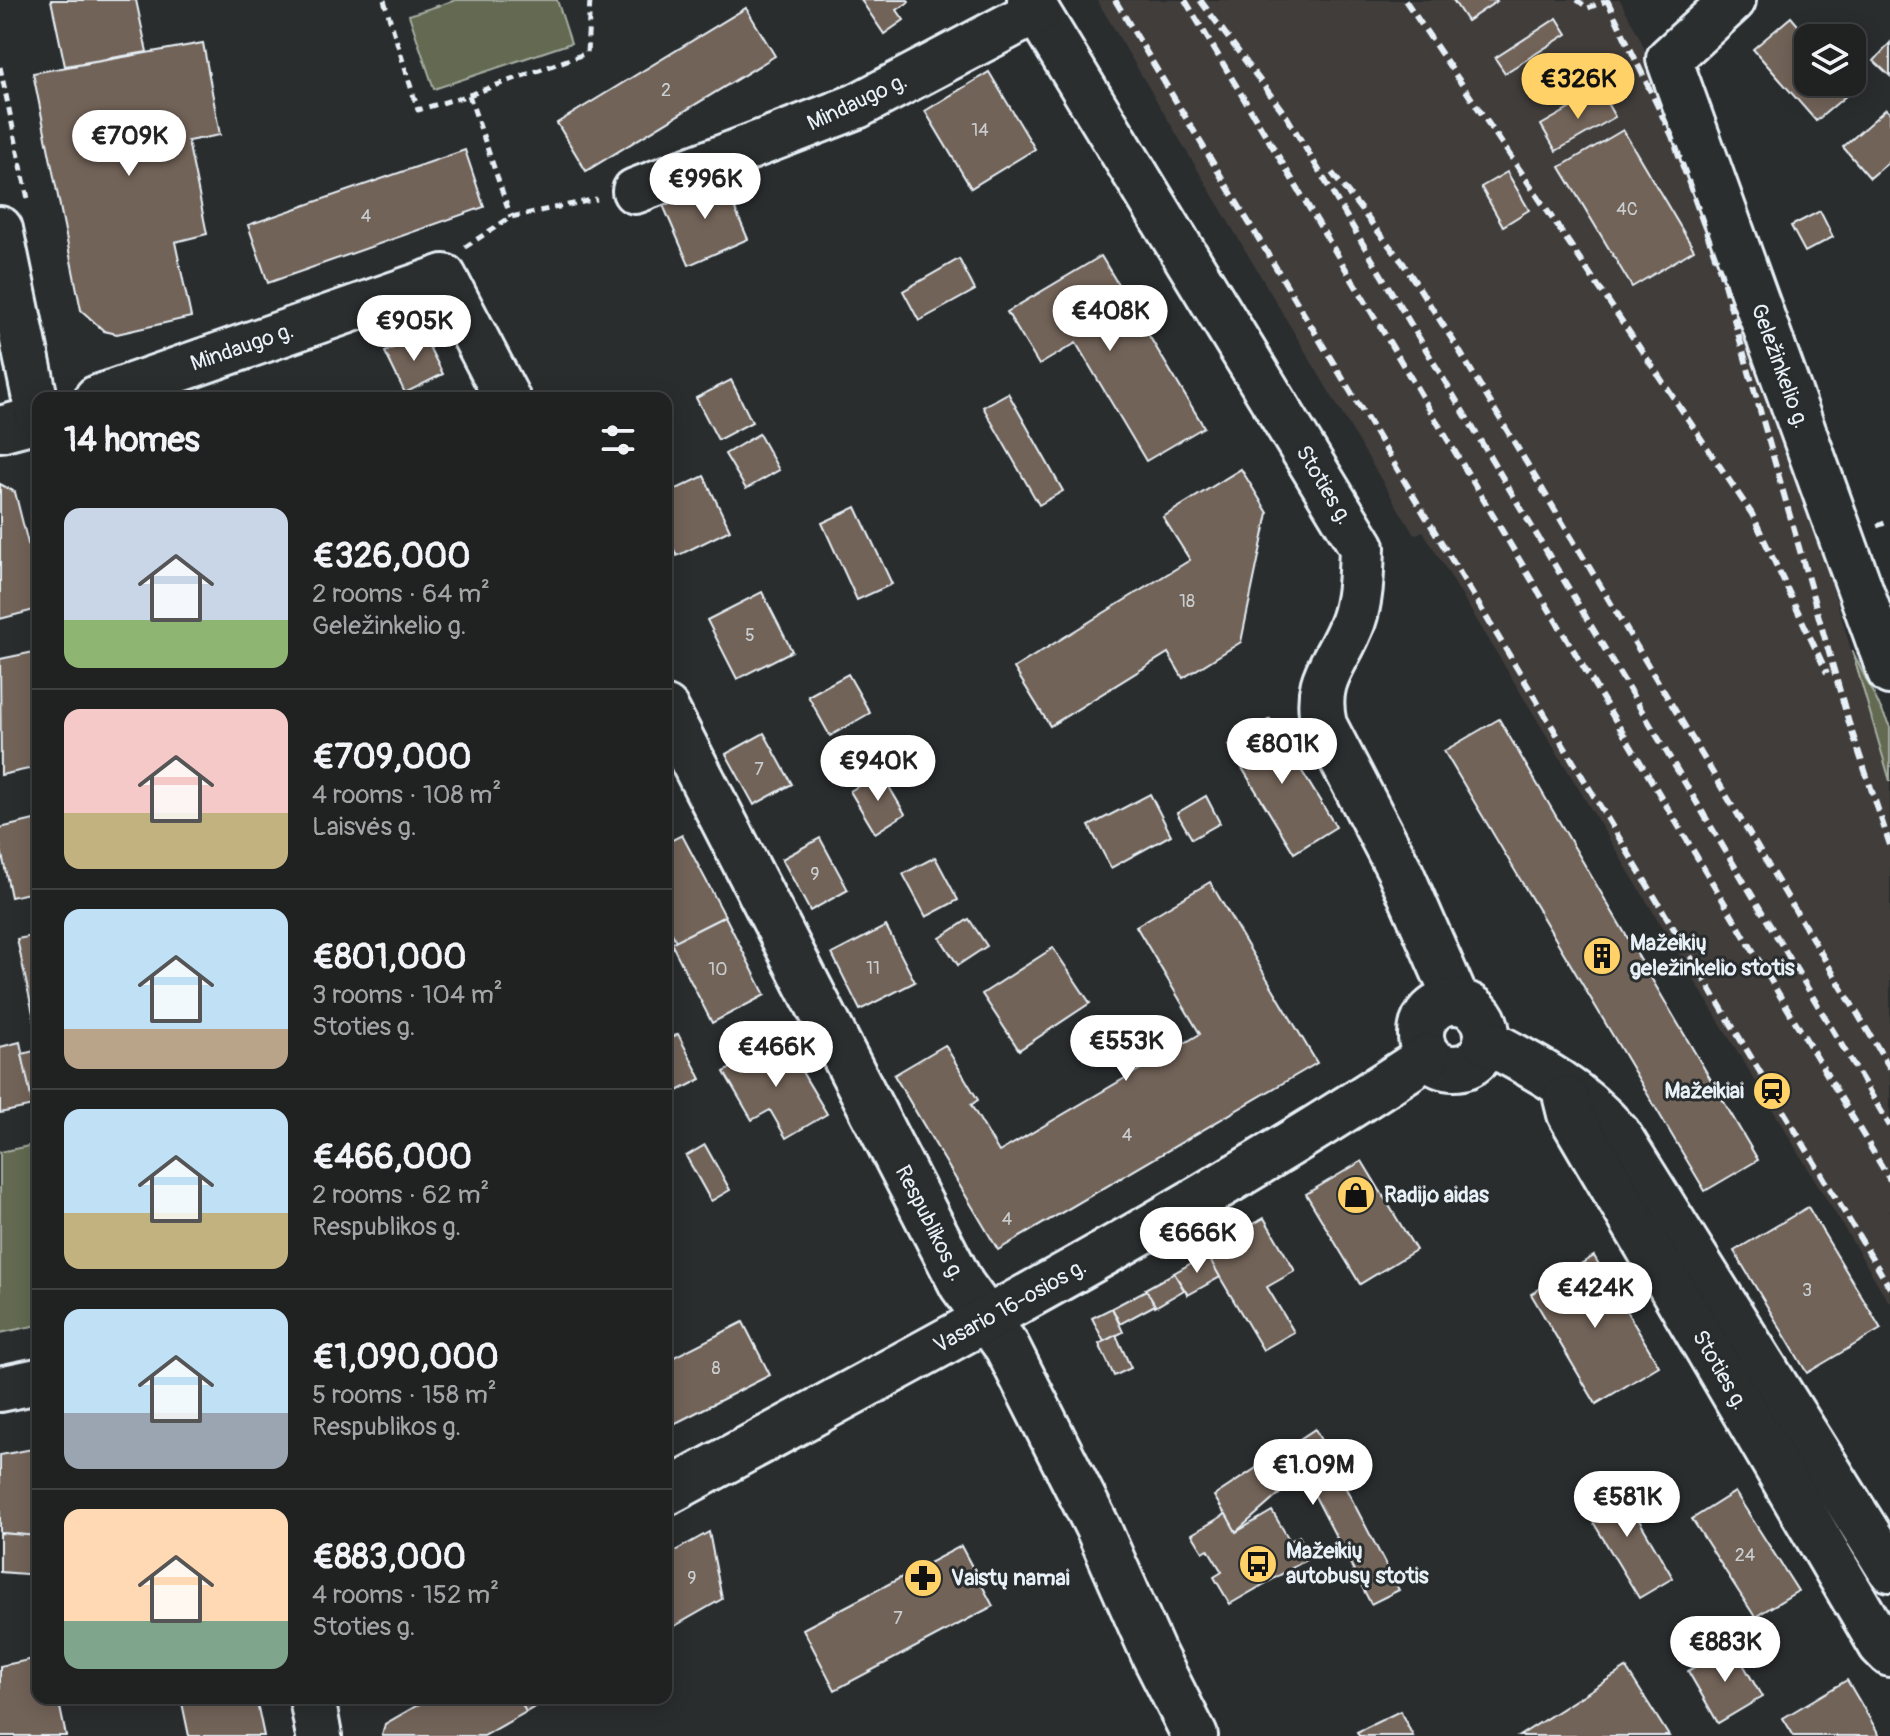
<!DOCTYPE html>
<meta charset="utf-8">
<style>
body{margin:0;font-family:Pangolin,sans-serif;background:#2d2f2f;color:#f1f3f6;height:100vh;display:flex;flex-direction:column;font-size:30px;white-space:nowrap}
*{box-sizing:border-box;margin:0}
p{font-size:26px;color:#a2a4a5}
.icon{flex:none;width:44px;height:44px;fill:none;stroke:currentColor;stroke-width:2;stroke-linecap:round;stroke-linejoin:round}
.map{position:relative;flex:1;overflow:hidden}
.panel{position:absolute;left:32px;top:392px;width:640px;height:1312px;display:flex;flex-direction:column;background:#202222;border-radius:16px;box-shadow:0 4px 20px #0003,0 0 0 2px #3d3f40}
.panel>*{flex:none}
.buttons{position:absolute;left:1794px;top:24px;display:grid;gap:16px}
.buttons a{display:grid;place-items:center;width:72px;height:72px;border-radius:16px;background:#202222;box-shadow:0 4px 20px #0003,0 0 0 2px #3d3f40;font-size:40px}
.price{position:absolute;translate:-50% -68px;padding:0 18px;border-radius:28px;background:#fff;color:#222;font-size:26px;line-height:52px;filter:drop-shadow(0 2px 4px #0008)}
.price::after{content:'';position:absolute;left:50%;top:48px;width:24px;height:18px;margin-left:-12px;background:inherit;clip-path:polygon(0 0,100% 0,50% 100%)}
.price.active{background:#ffd166;color:#111}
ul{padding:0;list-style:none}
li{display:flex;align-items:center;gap:24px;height:200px;padding:0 32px}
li+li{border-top:2px solid #3d3f40}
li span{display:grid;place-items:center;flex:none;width:224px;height:160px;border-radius:16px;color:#555}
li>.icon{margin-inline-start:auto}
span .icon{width:96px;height:96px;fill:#fffc;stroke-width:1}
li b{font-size:34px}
h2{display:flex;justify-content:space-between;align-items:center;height:96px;padding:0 32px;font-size:34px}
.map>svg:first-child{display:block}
</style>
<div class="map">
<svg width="1890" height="1736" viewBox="0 0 1890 1736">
<rect width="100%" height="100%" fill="#2a2d2e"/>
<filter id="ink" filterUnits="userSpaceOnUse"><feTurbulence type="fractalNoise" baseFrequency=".0125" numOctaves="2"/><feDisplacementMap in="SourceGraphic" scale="16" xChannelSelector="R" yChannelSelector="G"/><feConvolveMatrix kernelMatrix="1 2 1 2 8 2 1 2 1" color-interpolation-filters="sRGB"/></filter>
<g filter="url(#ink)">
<polygon fill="#403d3b" points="1097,0 1620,0 1639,36 1692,162 1769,373 1890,781 1890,1304 1423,531 1414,535"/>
<g fill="#646b51" stroke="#a6aea4" stroke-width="2">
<polygon points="456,0 557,0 571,43 434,89 409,15"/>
<polygon points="1852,651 1890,727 1890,781"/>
<polygon points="38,1144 38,1325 0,1333 0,1152"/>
</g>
<g fill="#726359" stroke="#e8f1f8" stroke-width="2">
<polygon points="51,0 136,0 147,52 65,66"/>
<polygon points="861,0 908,0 909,2 897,10 904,20 884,34"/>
<polygon points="1453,0 1496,0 1497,1 1467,21"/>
<polygon points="746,8 775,56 586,171 557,123"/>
<polygon points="1791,17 1809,38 1808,82 1846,82 1853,90 1816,121 1753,49"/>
<polygon points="1557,18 1567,34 1505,73 1495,58"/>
<polygon points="203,43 220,135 188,141 207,234 175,242 191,317 117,334 104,331 81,310 33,73"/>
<polygon points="1890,43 1890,76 1874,61"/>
<polygon points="1581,59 1589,75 1572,85 1563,69"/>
<polygon points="989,72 1035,149 971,188 925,111"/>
<polygon points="1600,91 1615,117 1556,151 1541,125"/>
<polygon points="1886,109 1890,113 1890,161 1870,178 1843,147"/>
<polygon points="1623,130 1694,250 1632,287 1560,167"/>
<polygon points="465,150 484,207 268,283 248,225"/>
<polygon points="1507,172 1529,210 1503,226 1481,187"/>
<polygon points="722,179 748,239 689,265 663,205 679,198 677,192"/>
<polygon points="1820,211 1833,237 1805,252 1791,226"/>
<polygon points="1101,256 1204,427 1146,461 1076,343 1039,365 1007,312"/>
<polygon points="959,259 975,290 919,321 903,291"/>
<polygon points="422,333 443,374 405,393 385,352"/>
<polygon points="731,380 752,422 718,440 696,398"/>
<polygon points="1008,393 1063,491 1039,505 983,407"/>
<polygon points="759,434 779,470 746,489 725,454"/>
<polygon points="1241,469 1268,513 1241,642 1183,678 1168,653 1050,726 1014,668 1190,560 1163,517"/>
<polygon points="704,476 730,530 677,556 666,533 666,494"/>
<polygon points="0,484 15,492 38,583 38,609 0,619"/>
<polygon points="856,507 892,584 857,600 822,523"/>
<polygon points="762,592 792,651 737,679 707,620"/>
<polygon points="34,652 38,670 38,767 1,775 0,659"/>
<polygon points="848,674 870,713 830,736 808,696"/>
<polygon points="1270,719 1336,827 1294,853 1228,745"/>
<polygon points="1499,719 1758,1160 1705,1191 1444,751"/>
<polygon points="764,733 792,784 754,805 726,754"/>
<polygon points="881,773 905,814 875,833 850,791"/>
<polygon points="1150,794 1171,835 1111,868 1089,826"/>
<polygon points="1206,796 1220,823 1192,839 1177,813"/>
<polygon points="38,819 38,891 11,897 0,845 0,828"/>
<polygon points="682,835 725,916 676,941 666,922 666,843"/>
<polygon points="820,838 848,890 810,911 782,859"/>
<polygon points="935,857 958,900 926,917 903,874"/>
<polygon points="1210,882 1317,1063 998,1250 894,1075 945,1045 978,1100 971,1105 999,1152 1200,1034 1136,926"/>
<polygon points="725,916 765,995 712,1023 671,943"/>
<polygon points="969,919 987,946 958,965 940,938"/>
<polygon points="886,926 915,982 860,1010 832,954"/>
<polygon points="38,935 38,1037 17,939"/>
<polygon points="1053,948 1090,1003 1019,1050 982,994"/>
<polygon points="678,1034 701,1079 666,1097 666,1041"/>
<polygon points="782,1038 827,1114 786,1138 770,1110 752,1120 724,1072"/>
<polygon points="20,1042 33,1106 0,1113 0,1047"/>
<polygon points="38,1050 38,1105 33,1106 22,1054"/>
<polygon points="705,1145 730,1190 711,1201 686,1156"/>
<polygon points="1362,1161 1416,1250 1360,1284 1306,1194"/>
<polygon points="1808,1207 1881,1329 1807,1373 1734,1251"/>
<polygon points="1264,1218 1295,1271 1267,1287 1294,1332 1263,1350 1205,1252"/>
<polygon points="1207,1254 1220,1277 1188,1295 1174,1273"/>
<polygon points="1594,1256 1659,1366 1596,1404 1531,1294"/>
<polygon points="1174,1273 1184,1290 1155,1307 1145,1289"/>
<polygon points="1146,1290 1155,1305 1120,1324 1112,1308"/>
<polygon points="1112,1308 1123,1332 1104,1342 1092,1318"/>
<polygon points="743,1322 770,1375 666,1428 666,1361"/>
<polygon points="1116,1335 1131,1368 1114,1376 1099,1344"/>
<polygon points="1315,1429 1399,1590 1371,1604 1303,1473 1236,1532 1214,1496"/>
<polygon points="38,1448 38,1536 0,1533 0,1455"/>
<polygon points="1616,1481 1673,1578 1639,1598 1581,1502"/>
<polygon points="1735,1492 1798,1591 1755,1617 1692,1519"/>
<polygon points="1272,1511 1290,1541 1299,1536 1311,1557 1230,1604 1214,1577 1222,1572 1208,1549 1203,1552 1192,1534 1226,1514 1236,1532"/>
<polygon points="709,1532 722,1599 666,1631 666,1556"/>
<polygon points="0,1533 38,1536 38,1575 0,1572"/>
<polygon points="961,1546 993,1606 835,1690 803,1629"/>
<polygon points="1732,1645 1762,1697 1718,1723 1688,1671"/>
<polygon points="38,1658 38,1698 58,1698 66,1736 0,1736 0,1666"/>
<polygon points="1626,1668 1669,1736 1519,1736"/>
<polygon points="1847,1680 1880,1736 1794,1736 1783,1718"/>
<polygon points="181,1698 256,1698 264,1736 189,1736"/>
<polygon points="430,1698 519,1698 526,1712 484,1736 382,1736 385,1724"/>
<polygon points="519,1698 550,1698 526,1712"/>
<polygon points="1400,1711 1413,1736 1359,1736 1357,1732"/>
</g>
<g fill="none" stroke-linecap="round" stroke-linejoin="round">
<g stroke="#e8f1f8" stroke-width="50">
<g id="minor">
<path d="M1030 0 1362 547C1361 572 1361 598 1353 621 1338 663 1313 677 1324 725L1400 871 1457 1002"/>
<polyline points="1733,0 1669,59 1890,672"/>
<polyline points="635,191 857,106 1037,11"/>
<polyline points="97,398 444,277 507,398"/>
<polyline points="0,429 38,419"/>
<polyline points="666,709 962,1285 1007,1347 1098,1528 1154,1655 1195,1736"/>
<circle cx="1454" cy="1035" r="33"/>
<path d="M1486 1041C1539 1069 1578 1089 1618 1134L1890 1569"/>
<polyline points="1566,1098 1570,1114 1881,1645 1890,1654"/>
<polyline points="0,1389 38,1381"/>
<path d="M666 1493C924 1353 1183 1218 1428 1056"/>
</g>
</g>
<g stroke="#e8f1f8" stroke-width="50">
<g id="major">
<polyline points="0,229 38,413"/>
<polyline points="312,1698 319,1736"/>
</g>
</g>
<g stroke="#e8f1f8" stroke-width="5" stroke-dasharray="8 6" stroke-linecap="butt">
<polyline points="384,0 418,110 469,95 511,217"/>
<polyline points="1577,0 1588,8 1609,0"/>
<polyline points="0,67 28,199"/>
<polyline points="469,95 587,53 590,0"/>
<polyline points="465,247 511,217 597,199"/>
<polyline points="1877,526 1890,521"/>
</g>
<use href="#minor" stroke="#2a2d2e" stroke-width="44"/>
<use href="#major" stroke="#2a2d2e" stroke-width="44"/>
<g stroke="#e8f1f8" stroke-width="6" stroke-dasharray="12 6" stroke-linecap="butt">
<polyline points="1115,0 1890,1288"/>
<polyline points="1185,0 1890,1180"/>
<polyline points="1200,0 1287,117 1890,1126"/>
<polyline points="1405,0 1752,514 1827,673"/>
<polyline points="1607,0 1672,136 1720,270 1849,723 1890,845"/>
<polyline points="1332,173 1403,263 1454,342 1890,1068"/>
</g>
</g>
</g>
<defs>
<g id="building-disc" transform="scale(2)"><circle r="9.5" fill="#ffd166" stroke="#2a2d2e"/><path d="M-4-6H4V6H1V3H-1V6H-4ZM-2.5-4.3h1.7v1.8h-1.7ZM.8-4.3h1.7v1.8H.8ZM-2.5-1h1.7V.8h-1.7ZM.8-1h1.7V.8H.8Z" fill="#111"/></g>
<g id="station-disc" transform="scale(2)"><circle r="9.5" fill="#ffd166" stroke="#2a2d2e"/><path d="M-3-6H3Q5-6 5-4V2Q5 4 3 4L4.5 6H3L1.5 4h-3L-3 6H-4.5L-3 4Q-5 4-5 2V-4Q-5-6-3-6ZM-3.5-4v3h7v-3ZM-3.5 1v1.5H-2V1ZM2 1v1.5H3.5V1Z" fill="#111"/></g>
<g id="shop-disc" transform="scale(2)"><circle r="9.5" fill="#ffd166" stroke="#2a2d2e"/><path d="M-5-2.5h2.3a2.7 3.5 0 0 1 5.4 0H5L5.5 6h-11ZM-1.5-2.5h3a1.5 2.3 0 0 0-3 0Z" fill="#111"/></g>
<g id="bus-disc" transform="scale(2)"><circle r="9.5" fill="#ffd166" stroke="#2a2d2e"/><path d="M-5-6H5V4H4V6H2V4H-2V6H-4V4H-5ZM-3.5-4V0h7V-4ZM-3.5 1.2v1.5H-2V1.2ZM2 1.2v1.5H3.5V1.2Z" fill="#111"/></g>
<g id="pharmacy-disc" transform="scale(2)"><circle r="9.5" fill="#ffd166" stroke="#2a2d2e"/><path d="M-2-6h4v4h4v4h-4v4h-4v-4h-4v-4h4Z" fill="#111"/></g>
</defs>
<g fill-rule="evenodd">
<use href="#building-disc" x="1602" y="956"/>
<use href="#station-disc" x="1772" y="1091"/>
<use href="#shop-disc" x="1356" y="1195"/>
<use href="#bus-disc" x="1258" y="1564"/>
<use href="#pharmacy-disc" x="923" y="1578"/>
</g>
<g text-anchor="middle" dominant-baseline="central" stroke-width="6" stroke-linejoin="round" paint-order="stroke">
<g font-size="18" fill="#caced0">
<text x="666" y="90">2</text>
<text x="980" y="130">14</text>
<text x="1627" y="209">4C</text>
<text x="366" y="216">4</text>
<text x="1187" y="601">18</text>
<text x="750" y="635">5</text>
<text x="759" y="769">7</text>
<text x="815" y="874">9</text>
<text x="873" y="968">11</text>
<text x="718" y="969">10</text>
<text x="1127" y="1135">4</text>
<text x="1007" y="1219">4</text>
<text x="1807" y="1290">3</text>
<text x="716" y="1368">8</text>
<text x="1745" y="1555">24</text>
<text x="692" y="1578">9</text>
<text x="898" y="1618">7</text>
</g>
<g font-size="22" fill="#e8f1f8" stroke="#2a2d2e">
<text transform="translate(857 102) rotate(-25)">Mindaugo g.</text>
<text transform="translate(242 347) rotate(-19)">Mindaugo g.</text>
<text transform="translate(1780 366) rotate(70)">Geležinkelio g.</text>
<text transform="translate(1324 485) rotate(59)">Stoties g.</text>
<text transform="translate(930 1223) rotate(63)">Respublikos g.</text>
<text transform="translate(1010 1306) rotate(-29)">Vasario 16-osios g.</text>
<text transform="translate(1720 1370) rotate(60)">Stoties g.</text>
</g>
<g font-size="22" font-weight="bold" fill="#e8f1f8" stroke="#2a2d2e" text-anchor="start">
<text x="1630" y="943">Mažeikių<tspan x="1630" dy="25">geležinkelio stotis</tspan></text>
<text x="1744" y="1091" text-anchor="end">Mažeikiai</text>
<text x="1384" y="1195">Radijo aidas</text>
<text x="1286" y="1551">Mažeikių<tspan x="1286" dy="25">autobusų stotis</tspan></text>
<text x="951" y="1578">Vaistų namai</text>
</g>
</g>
</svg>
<div class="buttons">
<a><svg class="icon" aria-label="layers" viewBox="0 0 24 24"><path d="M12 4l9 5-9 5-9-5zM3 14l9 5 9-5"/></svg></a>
</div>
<b class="price active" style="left:1578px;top:121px">€326K</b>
<b class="price" style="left:129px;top:178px">€709K</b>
<b class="price" style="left:705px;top:221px">€996K</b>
<b class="price" style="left:1110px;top:353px">€408K</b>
<b class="price" style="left:414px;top:363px">€905K</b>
<b class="price" style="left:1282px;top:786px">€801K</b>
<b class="price" style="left:878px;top:803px">€940K</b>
<b class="price" style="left:1126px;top:1083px">€553K</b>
<b class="price" style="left:776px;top:1089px">€466K</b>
<b class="price" style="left:1197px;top:1275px">€666K</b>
<b class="price" style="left:1595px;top:1330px">€424K</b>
<b class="price" style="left:1313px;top:1507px">€1.09M</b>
<b class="price" style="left:1627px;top:1539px">€581K</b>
<b class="price" style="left:1725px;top:1684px">€883K</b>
<section class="panel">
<h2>14 homes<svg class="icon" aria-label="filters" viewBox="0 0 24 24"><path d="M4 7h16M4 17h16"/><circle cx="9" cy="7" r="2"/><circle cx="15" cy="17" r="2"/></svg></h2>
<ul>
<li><span style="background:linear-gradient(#c9d6e8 70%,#8fb573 0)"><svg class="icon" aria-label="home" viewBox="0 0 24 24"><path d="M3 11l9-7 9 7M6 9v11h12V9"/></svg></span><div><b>€326,000</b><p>2 rooms · 64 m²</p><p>Geležinkelio g.</p></div></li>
<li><span style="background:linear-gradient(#f6c9c9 65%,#c2b280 0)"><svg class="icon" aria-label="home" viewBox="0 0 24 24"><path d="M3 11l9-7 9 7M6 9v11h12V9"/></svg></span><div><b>€709,000</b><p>4 rooms · 108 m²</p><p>Laisvės g.</p></div></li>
<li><span style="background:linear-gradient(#bfe0f5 75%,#b9a48a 0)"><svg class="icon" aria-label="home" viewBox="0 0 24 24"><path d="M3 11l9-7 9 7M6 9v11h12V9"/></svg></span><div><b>€801,000</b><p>3 rooms · 104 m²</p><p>Stoties g.</p></div></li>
<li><span style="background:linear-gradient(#bfe0f5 65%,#c2b280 0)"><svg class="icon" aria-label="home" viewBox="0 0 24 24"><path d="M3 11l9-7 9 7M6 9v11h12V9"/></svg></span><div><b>€466,000</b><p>2 rooms · 62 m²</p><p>Respublikos g.</p></div></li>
<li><span style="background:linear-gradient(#bfe0f5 65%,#9aa5b1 0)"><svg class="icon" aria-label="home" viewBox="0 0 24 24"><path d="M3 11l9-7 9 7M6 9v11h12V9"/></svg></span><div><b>€1,090,000</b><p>5 rooms · 158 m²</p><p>Respublikos g.</p></div></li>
<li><span style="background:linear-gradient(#ffd9b3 70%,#7fa58c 0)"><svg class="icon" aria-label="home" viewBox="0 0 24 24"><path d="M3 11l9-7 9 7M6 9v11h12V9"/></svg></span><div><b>€883,000</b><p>4 rooms · 152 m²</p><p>Stoties g.</p></div></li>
</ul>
</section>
</div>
